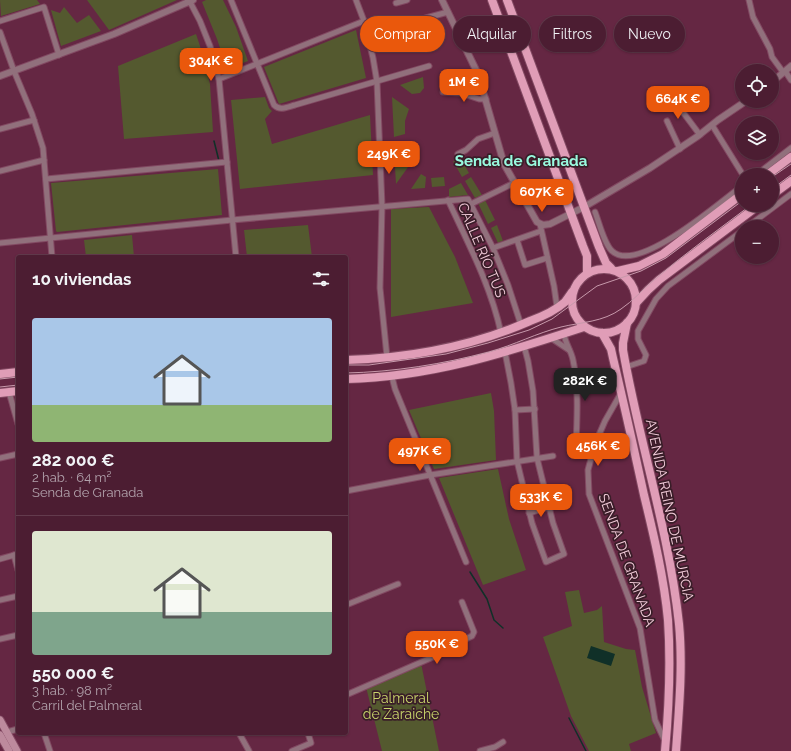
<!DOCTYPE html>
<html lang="es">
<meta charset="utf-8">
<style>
body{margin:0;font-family:Raleway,sans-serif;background:#53263a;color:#f1f3f6;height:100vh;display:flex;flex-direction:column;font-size:15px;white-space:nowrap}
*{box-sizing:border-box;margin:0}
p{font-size:13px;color:#b2a2ac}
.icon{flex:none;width:22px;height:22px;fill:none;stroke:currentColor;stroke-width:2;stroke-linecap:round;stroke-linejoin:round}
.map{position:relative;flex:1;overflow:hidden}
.drawer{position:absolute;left:16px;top:255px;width:332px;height:480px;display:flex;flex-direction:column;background:#4c1d32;border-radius:4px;box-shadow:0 1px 3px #0004,0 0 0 1px #633b4d}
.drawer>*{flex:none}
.hud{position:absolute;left:360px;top:16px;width:371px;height:36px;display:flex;gap:8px}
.tools{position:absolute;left:735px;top:64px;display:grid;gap:8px}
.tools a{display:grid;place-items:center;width:44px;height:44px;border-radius:50%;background:#4c1d32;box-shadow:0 1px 3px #0004,0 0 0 1px #633b4d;font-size:20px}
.price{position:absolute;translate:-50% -34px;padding:0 9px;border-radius:8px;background:#ea580c;color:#fff;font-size:13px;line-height:26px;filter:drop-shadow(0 1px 2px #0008)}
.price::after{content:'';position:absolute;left:50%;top:24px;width:12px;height:9px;margin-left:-6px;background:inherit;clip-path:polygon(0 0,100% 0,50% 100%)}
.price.on{background:#222;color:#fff}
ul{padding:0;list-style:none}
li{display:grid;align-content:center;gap:8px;height:212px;padding:0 16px}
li+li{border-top:1px solid #633b4d}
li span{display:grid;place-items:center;height:124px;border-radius:4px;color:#555}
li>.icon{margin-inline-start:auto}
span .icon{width:72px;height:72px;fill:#fffc;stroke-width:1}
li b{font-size:17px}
h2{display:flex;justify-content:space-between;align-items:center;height:48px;padding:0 16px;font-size:17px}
.pill{padding:0 14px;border-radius:18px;background:#4c1d32;box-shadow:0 1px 3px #0004,0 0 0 1px #633b4d;font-size:14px;line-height:36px}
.pill.on{background:#ea580c;color:#fff}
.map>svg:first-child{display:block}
</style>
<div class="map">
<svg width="791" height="751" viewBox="0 0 791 751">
<rect width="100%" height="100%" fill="#652743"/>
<g fill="#54592f">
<polygon points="0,0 37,0 40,4 1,16"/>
<polygon points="87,0 177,0 109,30"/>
<polygon points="206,0 223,0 236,27 248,61 227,69 217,39 202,2"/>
<polygon points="64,7 77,23 89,15 101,31 61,46 51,10 60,13"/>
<polygon points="356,30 366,78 279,104 264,67"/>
<polygon points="196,34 203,55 210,84 213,132 124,139 118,66"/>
<polygon points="423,77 424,88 420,93 412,94 400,85"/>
<polygon points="265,97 269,108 272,111 265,119 272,144 370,115 373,175 240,189 231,100"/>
<polygon points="392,97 409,109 405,121 405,134 394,137"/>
<polygon points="409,147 416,156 396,184 394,151"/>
<polygon points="453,161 462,161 469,173 462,177"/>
<polygon points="218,169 222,215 57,232 56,231 51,183"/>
<polygon points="421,174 426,177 425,188 411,189"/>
<polygon points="444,177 445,186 432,187 431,178"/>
<polygon points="471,177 482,195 475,198 465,181"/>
<polygon points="461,183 468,195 449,197 449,189"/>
<polygon points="485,200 495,220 488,224 478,203"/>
<polygon points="429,207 455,257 473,303 391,317 391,209"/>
<polygon points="308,225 312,257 247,257 244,230"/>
<polygon points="497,225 503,241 498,243 491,228"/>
<polygon points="132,235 134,257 86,257 84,240"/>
<polygon points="491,393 494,411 496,460 434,469 409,410"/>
<polygon points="498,469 509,519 526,570 483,585 439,478"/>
<polygon points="579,590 584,613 597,610 602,606 604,642 626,649 635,650 642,687 656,733 629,744 631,751 589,751 571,716 543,637 572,626 565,592"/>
<polygon points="421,663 439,751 382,751 366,687"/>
</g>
<polygon fill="#103028" points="591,646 615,654 611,666 587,658"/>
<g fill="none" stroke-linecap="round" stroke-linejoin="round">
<g stroke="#103028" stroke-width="1.5">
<polyline points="214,141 219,161"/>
<polyline points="470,572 487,599 494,620 503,628"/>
<polyline points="569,718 586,751"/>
</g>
<g stroke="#824962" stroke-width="7">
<g id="minor">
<polyline points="189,0 200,21 210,46 219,79 236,257"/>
<path d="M231 0 274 105C280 111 287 107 295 105L429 66"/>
<polyline points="356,0 364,21 373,58 377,82 382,206 380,288 387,357"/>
<polyline points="749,0 753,17 770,49 772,57 783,72"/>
<polyline points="396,3 407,0"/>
<polyline points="0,21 44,7 59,55"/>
<polyline points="0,32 14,71 32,114 43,148 52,257"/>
<polyline points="367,34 448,12"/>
<polyline points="464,45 486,35"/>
<polyline points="785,71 791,80"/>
<polyline points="219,79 364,21"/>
<polyline points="443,92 461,93 479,99 486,99"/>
<polyline points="674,95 682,111 700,135"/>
<polyline points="667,121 680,149"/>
<polyline points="712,125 743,175"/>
<polyline points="0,129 34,120"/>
<polyline points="458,154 466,150 478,139 495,133"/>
<polyline points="0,171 44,160"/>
<polyline points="756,175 791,148"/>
<polyline points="46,179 227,162"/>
<path d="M448 200C468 243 491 286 501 333"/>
<polyline points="471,204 514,183"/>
<path d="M595 212C599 222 604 244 612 251 638 275 720 202 742 186"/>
<polyline points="540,224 554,286 557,307"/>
<polyline points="747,227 791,194"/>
<polyline points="517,240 525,265 547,258"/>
<polyline points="0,243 232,220 468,199 493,248 508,285 521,325"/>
<polyline points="493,248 541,231"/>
<path d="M564 334C565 343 571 350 573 360 579 388 577 418 576 447L580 453 592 455"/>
<polyline points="551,338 569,350"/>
<polyline points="505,352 511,383 515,410 517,461 532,523 546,562 564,554 553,523 537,458 533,391 528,361 524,346"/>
<polyline points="626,367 644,361 646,355 638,339 638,331 656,299 668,286 742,231"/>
<polyline points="392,377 395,389 466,562"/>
<polyline points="9,392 18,424"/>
<polyline points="621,393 605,421 595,444 588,470 589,494 640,628 655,720 665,741"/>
<polyline points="515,410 535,409"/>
<polyline points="0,458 18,454"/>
<polyline points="346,491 430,475 553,456"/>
<polyline points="529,513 549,507"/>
<polyline points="14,555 18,570"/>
<polyline points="0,559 18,554"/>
<polyline points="0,600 18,596"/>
<polyline points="346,605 398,584"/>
<polyline points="0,639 18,635"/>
<polyline points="346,695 449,650 455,644 472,636 474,632 462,602"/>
<polyline points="7,732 18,729"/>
<polyline points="44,733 50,751"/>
<polyline points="239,733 249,751"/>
<polyline points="292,751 311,743 308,733"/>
<polyline points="480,751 495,747 503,742"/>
</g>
</g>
<g stroke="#824962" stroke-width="8">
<g id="tertiary">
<polyline points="442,0 478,74 504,164 537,222 543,225 550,224 584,207 650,168 698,136 718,120 746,101"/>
<polyline points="0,76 114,34 193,0"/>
<polyline points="772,82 791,66"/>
</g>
</g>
<g stroke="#824962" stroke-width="9">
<g id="secondary">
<polyline points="0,720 17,751"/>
<polyline points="0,735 9,751"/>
</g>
</g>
<g stroke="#824962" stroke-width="10">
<g id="primary">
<polyline points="492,0 583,246 587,256 587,273"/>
<polyline points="507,0 599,247 606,263 611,268"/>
<polyline points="767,175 791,157"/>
<polyline points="772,195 791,181"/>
<circle cx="604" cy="301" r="32"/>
<polyline points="618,271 639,266 663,254 742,194"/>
<polyline points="636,303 648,290 659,280 759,205"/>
<path d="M627 323 623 343V350C639 442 669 531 679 624 683 666 679 709 676 751"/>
<path d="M602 333 611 349 613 358C624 404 634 449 644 495 654 536 664 578 668 620 671 664 669 707 665 751"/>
<path d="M346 360C408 358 473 346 530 321 541 317 556 310 565 302 567 299 570 295 572 292"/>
<polyline points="0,374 18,372"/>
<path d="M346 379C430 377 505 353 584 327"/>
<polyline points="0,393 18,391"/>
</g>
</g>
<use href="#minor" stroke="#91707c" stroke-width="5"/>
<use href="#tertiary" stroke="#91707c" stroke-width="6"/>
<use href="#secondary" stroke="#bd8a9d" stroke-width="7"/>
<use href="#primary" stroke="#e09db7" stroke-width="8"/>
<g stroke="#c799ab" stroke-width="1">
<polyline points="772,177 791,164"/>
<polyline points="772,189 791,175"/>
<polyline points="346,365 369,365 446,354 488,343 529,330 552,319 597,286 641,271 666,258 742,201"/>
<path d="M346 373C394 372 443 364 489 352 514 345 537 333 561 327 582 322 603 322 621 309 633 301 642 290 653 281 684 254 718 230 751 205"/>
<polyline points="0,379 18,377"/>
<polyline points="0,387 18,385"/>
</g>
</g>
<g text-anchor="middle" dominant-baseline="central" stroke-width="3.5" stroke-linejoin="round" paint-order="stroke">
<g font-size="14" fill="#f6cfdd" stroke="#391d28">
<text transform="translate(482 250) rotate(67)">CALLE RÍO TUS</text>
<text transform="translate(670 510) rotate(78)">AVENIDA REINO DE MURCIA</text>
<text transform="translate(627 560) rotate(70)">SENDA DE GRANADA</text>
</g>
<g font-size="14" fill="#c8d46b" stroke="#391d28">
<text x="401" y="698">Palmeral<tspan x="401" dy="16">de Zaraiche</tspan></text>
</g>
<g font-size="15" font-weight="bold" fill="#99fadf" stroke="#391d28">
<text x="521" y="161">Senda de Granada</text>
</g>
</g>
</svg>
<div class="tools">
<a><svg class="icon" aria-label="locate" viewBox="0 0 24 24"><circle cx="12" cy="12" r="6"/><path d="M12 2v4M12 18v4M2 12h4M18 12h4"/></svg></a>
<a><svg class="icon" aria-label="layers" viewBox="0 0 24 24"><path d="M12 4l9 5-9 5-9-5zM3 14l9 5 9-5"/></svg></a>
<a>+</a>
<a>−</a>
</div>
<b class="price" style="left:211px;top:82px">304K €</b>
<b class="price" style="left:464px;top:103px">1M €</b>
<b class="price" style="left:678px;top:120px">664K €</b>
<b class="price" style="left:389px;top:175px">249K €</b>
<b class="price" style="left:542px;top:213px">607K €</b>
<b class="price on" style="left:585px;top:402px">282K €</b>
<b class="price" style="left:598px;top:467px">456K €</b>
<b class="price" style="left:420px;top:472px">497K €</b>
<b class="price" style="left:541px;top:518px">533K €</b>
<b class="price" style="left:437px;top:665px">550K €</b>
<div class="hud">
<a class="pill on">Comprar</a>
<a class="pill">Alquilar</a>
<a class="pill">Filtros</a>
<a class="pill">Nuevo</a>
</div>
<section class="drawer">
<h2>10 viviendas<svg class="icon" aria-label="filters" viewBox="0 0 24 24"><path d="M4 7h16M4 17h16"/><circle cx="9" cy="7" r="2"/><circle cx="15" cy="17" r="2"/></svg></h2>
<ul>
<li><span style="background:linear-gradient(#a9c7e8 70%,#8fb573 0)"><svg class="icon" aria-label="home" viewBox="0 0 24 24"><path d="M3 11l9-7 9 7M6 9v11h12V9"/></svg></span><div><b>282 000 €</b><p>2 hab. · 64 m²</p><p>Senda de Granada</p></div></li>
<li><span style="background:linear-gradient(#dfe7d0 65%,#7fa58c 0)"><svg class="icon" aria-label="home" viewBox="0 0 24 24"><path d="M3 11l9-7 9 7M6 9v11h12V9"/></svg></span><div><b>550 000 €</b><p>3 hab. · 98 m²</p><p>Carril del Palmeral</p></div></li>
</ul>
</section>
</div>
